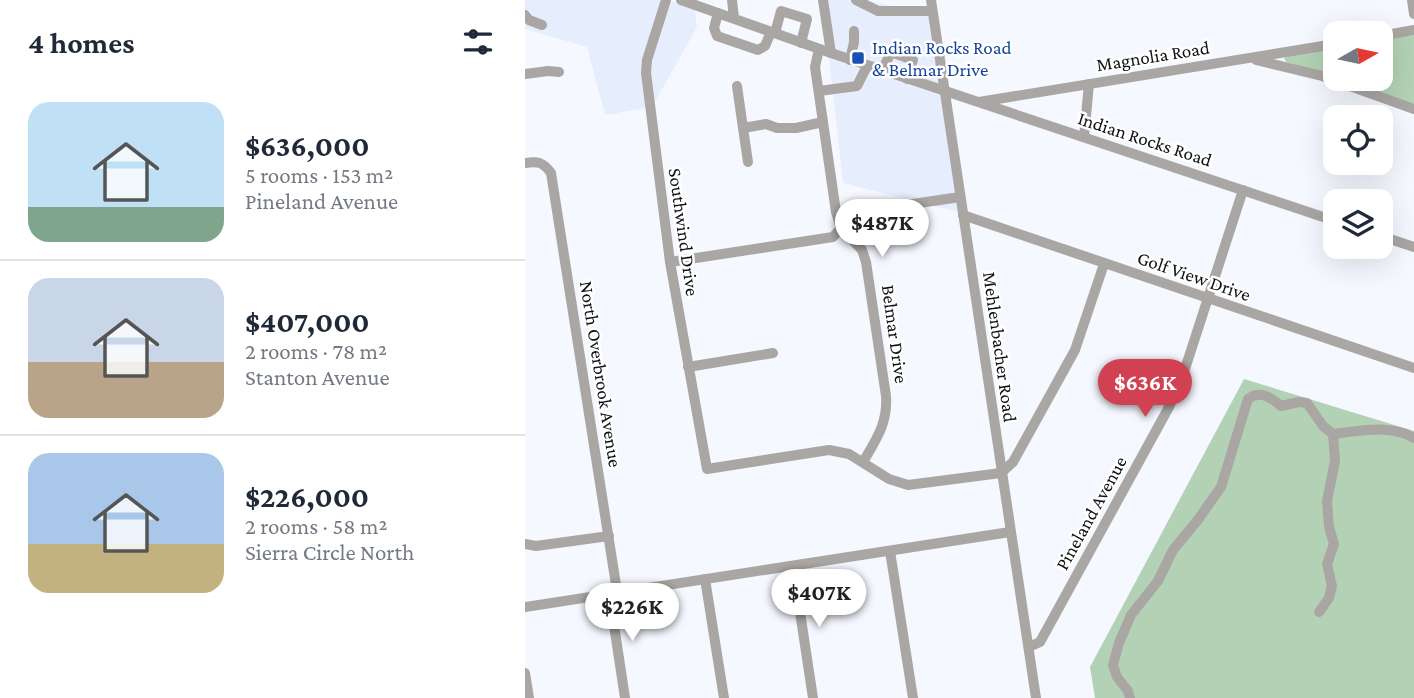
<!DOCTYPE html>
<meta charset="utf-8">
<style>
body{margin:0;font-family:"Crimson Pro",serif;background:#f6f6f7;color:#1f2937;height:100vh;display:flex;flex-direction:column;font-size:26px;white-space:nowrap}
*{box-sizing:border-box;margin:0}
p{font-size:23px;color:#747a83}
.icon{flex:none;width:38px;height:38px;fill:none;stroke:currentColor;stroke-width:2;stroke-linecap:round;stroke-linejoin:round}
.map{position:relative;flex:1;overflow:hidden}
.details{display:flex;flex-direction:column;background:#fff;width:525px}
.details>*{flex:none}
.needle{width:46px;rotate:81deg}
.tools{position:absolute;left:798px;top:21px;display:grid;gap:14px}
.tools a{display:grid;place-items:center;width:70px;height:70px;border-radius:14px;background:#fff;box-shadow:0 7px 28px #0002;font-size:35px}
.price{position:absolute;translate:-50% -60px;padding:0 16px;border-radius:24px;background:#fff;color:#222;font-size:23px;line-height:46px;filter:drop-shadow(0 2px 4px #0008)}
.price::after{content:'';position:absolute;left:50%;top:42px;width:21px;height:16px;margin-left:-10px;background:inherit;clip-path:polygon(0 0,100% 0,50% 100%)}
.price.on{background:#d14151;color:#fff}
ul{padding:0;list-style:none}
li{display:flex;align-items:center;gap:21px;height:175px;padding:0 28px}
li+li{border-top:2px solid #e0e1e3}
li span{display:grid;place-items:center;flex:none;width:196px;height:140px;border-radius:21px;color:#555}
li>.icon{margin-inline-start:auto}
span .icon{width:84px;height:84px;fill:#fffc;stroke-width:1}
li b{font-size:30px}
h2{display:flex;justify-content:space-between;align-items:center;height:84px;padding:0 28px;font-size:30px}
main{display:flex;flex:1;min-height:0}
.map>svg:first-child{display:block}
</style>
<main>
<section class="details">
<h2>4 homes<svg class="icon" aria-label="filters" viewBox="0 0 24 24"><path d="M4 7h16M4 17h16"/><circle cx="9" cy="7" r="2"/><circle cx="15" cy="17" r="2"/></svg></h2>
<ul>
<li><span style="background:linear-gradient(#bfe0f5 75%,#7fa58c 0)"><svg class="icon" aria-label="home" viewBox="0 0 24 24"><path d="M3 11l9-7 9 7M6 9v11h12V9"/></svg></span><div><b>$636,000</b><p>5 rooms · 153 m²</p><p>Pineland Avenue</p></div></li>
<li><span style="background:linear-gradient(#c9d6e8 60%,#b9a48a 0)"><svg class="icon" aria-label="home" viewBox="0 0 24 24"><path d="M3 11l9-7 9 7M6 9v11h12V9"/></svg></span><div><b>$407,000</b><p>2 rooms · 78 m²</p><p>Stanton Avenue</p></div></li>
<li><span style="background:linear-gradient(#a9c7e8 65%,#c2b280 0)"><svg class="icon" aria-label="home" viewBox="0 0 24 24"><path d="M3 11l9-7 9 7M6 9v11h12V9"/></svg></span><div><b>$226,000</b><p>2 rooms · 58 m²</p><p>Sierra Circle North</p></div></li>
</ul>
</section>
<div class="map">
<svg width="889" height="698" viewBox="0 0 889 698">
<rect width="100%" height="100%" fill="#f6f8ff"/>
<g fill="#e6edfc">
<polygon points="0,0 136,0 120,108 80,115 62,47 0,29"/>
<polygon points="302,0 338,0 403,14 414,85 310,50"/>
<polygon points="145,1 170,9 172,27 129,103 125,73 126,61"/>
<polygon points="304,58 415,95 433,212 318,183"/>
</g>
<g fill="#b3d2b5">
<polygon points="889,35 889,104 815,79 856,79 856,40"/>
<polygon points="810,48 810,77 761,62 759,58 764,55"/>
<polygon points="719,379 889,431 889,698 570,698 565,667"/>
</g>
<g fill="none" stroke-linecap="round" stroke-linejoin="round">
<g stroke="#aaa6a4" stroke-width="10">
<polyline points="141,0 122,60 121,73 145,262 182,469 304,450 324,454 364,479 383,485 476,473 488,462 550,350 579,264"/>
<polyline points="156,0 306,53 810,221"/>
<polyline points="207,0 209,18"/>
<polyline points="298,0 306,53"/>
<polyline points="331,0 353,11 407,11"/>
<polyline points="406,0 511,698"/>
<polyline points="887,0 889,14"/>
<polyline points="193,13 189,28 192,36 233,50 240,46 246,32"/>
<polyline points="0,15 4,20 17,25"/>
<polyline points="250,33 256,11 282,19 276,43"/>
<polyline points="856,36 889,30"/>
<path d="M294 49 290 67 311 212 316 228 337 250 341 262 361 396C363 423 351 440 338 462"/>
<polyline points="325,60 329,42 329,31"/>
<polyline points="731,60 797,76 889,109"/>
<polyline points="357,71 366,52 388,60 382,79"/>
<polyline points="0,74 23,71 34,72"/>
<polyline points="212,86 218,128 241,124 252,128 271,128 298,122"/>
<polyline points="294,91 332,86 342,66"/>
<polyline points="454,102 810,44"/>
<polyline points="218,128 223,162"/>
<polyline points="559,137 564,84"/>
<path d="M0 163C13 161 18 162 26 173L92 591"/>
<polyline points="381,205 435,197"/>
<polyline points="438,215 889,368"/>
<polyline points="856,236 889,247"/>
<polyline points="145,262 308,237 316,228"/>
<polyline points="163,367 248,353"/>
<polyline points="0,544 11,546 84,536"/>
<polyline points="365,551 388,698"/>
<polyline points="268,566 288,698"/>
<polyline points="180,579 199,698"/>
<polyline points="84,592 100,698"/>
<polyline points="0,607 485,532"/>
<polyline points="794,612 804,598 807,586 802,564 809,544 804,527 802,501 810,461 808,434"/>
<polyline points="504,647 515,642 644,407 659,372 718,190"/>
<polyline points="0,673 4,698"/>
<path d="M605 698 603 691 592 677 588 665 594 643 606 615 633 581 648 550 672 521 696 487 723 399C735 390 746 397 756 406L774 402 782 403 798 426 808 434C834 431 865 424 889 438"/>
</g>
</g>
<rect fill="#1a4fb4" stroke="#fff" stroke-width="2.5" x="326" y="51" width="14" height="14" rx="3.5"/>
<g text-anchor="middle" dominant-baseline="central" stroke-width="5" stroke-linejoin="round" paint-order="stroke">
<g font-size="19" fill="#164399" stroke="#fff" text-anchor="start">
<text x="347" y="47">Indian Rocks Road<tspan x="347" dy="22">&amp; Belmar Drive</tspan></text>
</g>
<g font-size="19" fill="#101113" stroke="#fff">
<text transform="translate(628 56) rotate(-9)">Magnolia Road</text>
<text transform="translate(620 139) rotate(18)">Indian Rocks Road</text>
<text transform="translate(159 232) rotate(82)">Southwind Drive</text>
<text transform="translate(669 276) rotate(19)">Golf View Drive</text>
<text transform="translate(370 334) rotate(82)">Belmar Drive</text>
<text transform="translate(475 347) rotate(82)">Mehlenbacher Road</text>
<text transform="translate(76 374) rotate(81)">North Overbrook Avenue</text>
<text transform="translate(566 513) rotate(-61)">Pineland Avenue</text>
</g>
</g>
</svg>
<div class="tools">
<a><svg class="needle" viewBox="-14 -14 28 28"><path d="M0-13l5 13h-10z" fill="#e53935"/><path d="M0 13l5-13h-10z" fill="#747a83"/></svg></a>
<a><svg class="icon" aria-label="locate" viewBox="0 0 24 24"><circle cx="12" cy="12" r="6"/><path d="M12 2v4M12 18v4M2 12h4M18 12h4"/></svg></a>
<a><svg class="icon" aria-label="layers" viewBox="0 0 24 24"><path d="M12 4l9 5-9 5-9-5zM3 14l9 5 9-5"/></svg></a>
</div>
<b class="price" style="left:357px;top:259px">$487K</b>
<b class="price on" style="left:620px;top:419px">$636K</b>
<b class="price" style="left:294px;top:629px">$407K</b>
<b class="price" style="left:107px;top:643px">$226K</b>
</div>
</main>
